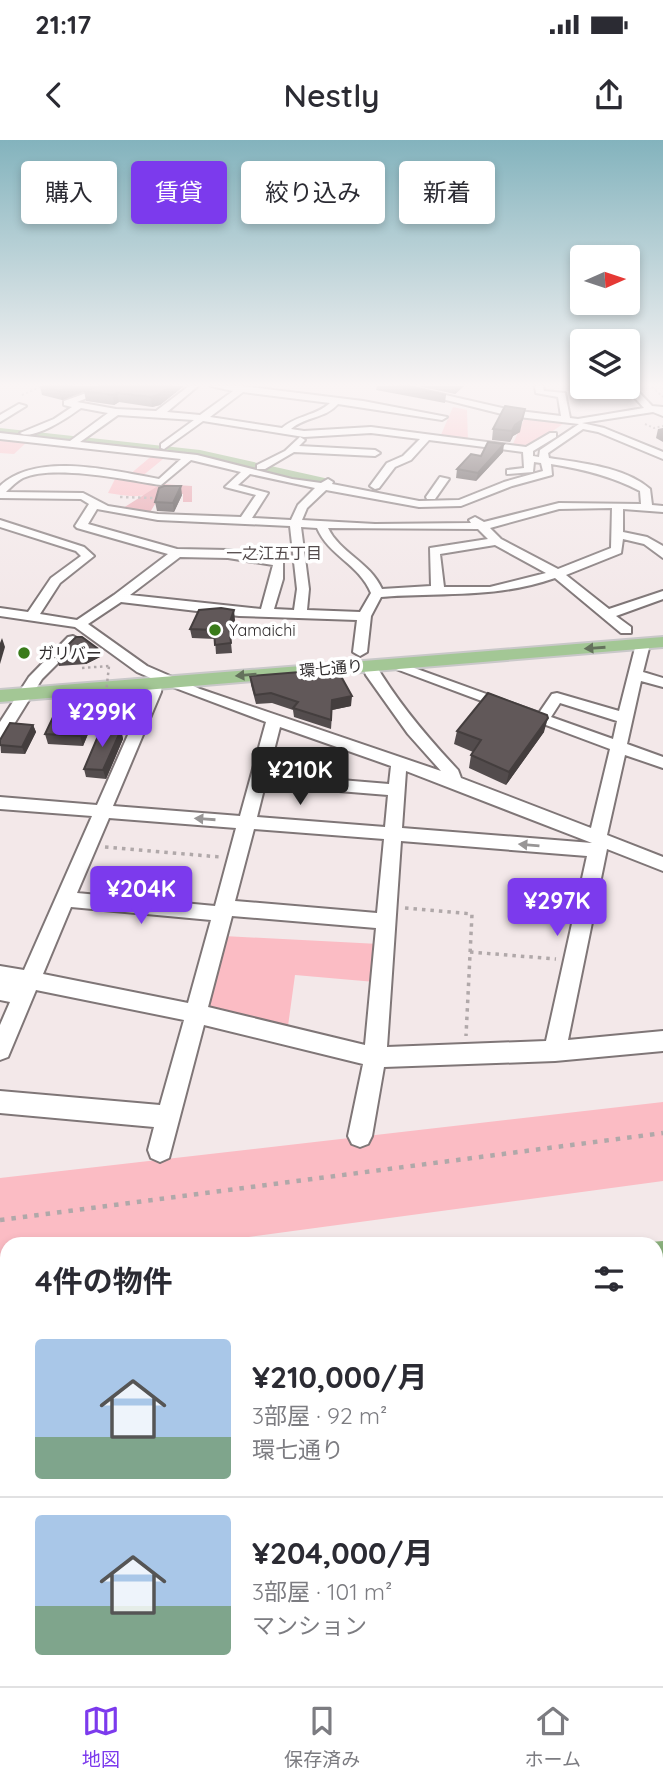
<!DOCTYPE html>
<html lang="ja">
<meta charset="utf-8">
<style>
body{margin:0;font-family:Quicksand,"Noto Sans JP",sans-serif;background:#f7f7f7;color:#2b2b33;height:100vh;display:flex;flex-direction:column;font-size:26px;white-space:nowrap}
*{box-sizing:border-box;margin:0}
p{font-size:23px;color:#7c7c81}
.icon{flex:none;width:38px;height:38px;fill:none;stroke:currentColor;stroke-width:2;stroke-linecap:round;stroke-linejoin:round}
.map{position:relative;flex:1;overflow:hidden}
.panel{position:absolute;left:0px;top:1097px;width:663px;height:450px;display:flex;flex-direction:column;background:#fff;border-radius:21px 21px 0 0;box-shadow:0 4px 10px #0003}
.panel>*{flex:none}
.hud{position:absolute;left:21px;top:21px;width:621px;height:63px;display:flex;gap:14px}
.needle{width:46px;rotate:87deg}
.tools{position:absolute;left:570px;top:105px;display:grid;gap:14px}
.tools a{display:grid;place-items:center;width:70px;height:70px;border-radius:7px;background:#fff;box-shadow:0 4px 10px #0003;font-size:35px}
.price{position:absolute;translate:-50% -60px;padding:0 16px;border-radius:7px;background:#7c3aed;color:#fff;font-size:23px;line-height:46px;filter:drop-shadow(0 2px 4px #0008)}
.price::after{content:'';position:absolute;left:50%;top:42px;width:21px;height:16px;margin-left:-10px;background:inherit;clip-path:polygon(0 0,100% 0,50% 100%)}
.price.selected{background:#222;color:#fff}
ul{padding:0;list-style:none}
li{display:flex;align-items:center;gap:21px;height:175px;padding:0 35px}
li+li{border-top:2px solid #e1e1e2}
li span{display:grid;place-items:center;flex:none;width:196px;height:140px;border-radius:7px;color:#555}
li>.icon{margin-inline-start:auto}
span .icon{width:84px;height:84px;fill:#fffc;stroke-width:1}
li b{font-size:30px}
h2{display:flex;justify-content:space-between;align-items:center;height:84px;padding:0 35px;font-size:30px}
.chip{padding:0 24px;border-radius:7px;background:#fff;box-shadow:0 4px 10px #0003;font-size:24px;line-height:63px}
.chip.selected{background:#7c3aed;color:#fff}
.status{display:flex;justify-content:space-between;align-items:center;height:49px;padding:0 35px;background:#fff;direction:ltr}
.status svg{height:19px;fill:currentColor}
header{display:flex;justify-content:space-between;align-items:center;height:91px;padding:0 35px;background:#fff;font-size:32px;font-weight:600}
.dock{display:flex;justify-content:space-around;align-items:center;height:98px;border-top:2px solid #e1e1e2;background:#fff;font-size:19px;color:#7c7c81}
.dock a{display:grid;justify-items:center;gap:4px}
.dock .selected{color:#7c3aed}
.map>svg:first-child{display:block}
</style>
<div class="status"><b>21:17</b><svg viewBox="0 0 49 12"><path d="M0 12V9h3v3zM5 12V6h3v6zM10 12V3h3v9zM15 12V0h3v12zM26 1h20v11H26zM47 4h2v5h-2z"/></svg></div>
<header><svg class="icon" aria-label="back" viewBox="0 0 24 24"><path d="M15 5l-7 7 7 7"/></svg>Nestly<svg class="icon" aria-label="share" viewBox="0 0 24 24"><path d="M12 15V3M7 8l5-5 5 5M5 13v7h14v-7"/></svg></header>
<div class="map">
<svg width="663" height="1546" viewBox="0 0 663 1546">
<rect width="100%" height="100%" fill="#f3e8e9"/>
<g fill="#fbbcc4">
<polygon points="453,267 467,270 468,301 440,297"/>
<polygon points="525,277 566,282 529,307 512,306"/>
<path d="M0 290C53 301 108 300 161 307 217 313 270 335 326 341L320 348 168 315 141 337 129 335 154 314 28 301 14 314 0 313Z"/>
<path d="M116 337 156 345 157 348C144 361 124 355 108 353Z"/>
<polygon points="224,796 379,804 375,842 295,835 288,886 205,868"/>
<polygon points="663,962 663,1041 197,1104 7,1104 7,1130 0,1131 0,1038"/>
</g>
<polygon fill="#e8a2ac" points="161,344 192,346 192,362 183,362 183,354 161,354 149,374 120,370"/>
<g fill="#8bb17d">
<polygon points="663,1101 663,1525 656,1527 656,1104 625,1104"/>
<polygon points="7,1166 7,1540 589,1540 551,1546 0,1546 0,1167"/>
</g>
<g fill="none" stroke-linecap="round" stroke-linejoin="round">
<polygon fill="#8bb17d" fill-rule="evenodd" points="0,288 200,310 329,339 331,343 322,349 200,320 0,298"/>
<g stroke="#7f7677" stroke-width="4">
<g id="minor">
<path d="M106 246H117L77 262 116 269 156 271 189 246H198L167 272 200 275 233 251 211 246H241L363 261 447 277 442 280 338 264C325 279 306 276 291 289L304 291 371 287 526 307 550 293H556V297L533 311V316L539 317 540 310 579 284 510 276 390 246H406L511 270 561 276 558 257 536 253 535 246H543L544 251 565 253 570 278 578 279 644 268 625 247 633 246 652 266 663 267V276L653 272 582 283 604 288 663 312V319L598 292 583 289 548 313 549 318C581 323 625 327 650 349L652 365 663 366V372L623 369V392L647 397 663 406V418L644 404 623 399 621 413 566 435 609 469 663 451V459L616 476 631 487V493H621L555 438C495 459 442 452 381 457L371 476 367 512 360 516 353 512 357 480 239 476 121 462 88 484 147 526 200 549 441 631 408 594 366 535 362 525 369 521 374 522C397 562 426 596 458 630L461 638 591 688 610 609 380 523 382 520H392L539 573 552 554 557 553 619 571 636 504 643 500 648 501 650 504 643 532 663 538V547L641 541 627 604 663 617V628L625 615 607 695 663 717V731L607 709 568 900 663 891V911L555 921 384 927 372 996 368 1004 360 1007 352 1004 348 996 363 924 204 885 169 1018 160 1022 151 1018 148 1010 154 987 0 973V951L160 965 184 880 36 850 8 917 0 920V885L10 862 0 860V826L24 830 92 676 0 669V657L97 665 147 552 148 543 153 539 137 532 75 487 0 476V468L28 472 51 438 81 416 76 411 0 387V380L84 407 94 416 60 443 40 474 77 480 114 455 168 414 77 388 75 386 89 364 81 359 0 358V346C37 311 113 331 159 339L181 319 0 299V293L70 301 108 273 81 268C69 277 33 301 20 293L54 279 72 267 64 265V261ZM243 252 330 263C316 276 297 275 282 288L210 277ZM118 275 194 280 161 304V308L164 309 203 281 304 297 371 293 420 299 403 316 387 323 370 346 375 349 379 348 395 327 411 320 429 300 523 312 524 328 507 330V334L533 332 534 322 541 323 543 331 504 342 459 360 419 361 332 344 333 342 328 339 321 343 292 339 197 315 80 302ZM191 320 241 332 225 347 256 355 241 377 158 374 108 366 83 353 6 352C11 347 17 341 23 338 53 324 128 340 161 345ZM551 324C582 329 612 336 640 351L641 364 559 363 484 382 475 377 469 380 471 383 375 384 302 380 307 368 326 350 419 367 461 366 512 346 552 335ZM250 334 315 348 298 365 291 380 252 378 268 353 238 345ZM612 368 611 408 558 429 501 399 490 388 559 369ZM97 369 158 380 290 386 297 449 294 470 274 469 283 439V420L228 410 177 409 88 384ZM301 387 317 388C329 416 359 424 371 453L360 472 307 470 309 449ZM328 388 478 389 488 399 430 408 431 446 382 449C370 422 340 413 328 388ZM495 405 546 433 490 447H444L440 414ZM180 417 228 418 273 425 261 469 130 455ZM162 543 266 582 240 676 113 666 161 552ZM560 563 617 581 613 599 551 577ZM280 587 391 626 389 644 268 634ZM406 631 592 703 402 688ZM265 645 388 655 385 687 257 677ZM109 678 236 688 215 766 77 753ZM254 689 384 699 377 773 235 761ZM401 701 587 716 546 901 387 907ZM71 767 211 780 188 863 43 834ZM232 776 376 788 365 905 208 867Z"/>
<polygon points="19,264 26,266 0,282 0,275"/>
<polygon points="300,297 305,300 299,306 375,310 380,313 375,316 294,312 265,329 257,329 257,325 285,311"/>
<polygon points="440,337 449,339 435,359 427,359 426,357"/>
<polygon points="73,496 80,500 78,503 42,539 6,597 0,599 0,582 29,537 68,497"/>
</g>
</g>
<g stroke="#c9c8c9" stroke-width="4">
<polygon id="major" points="663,497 663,507 0,562 0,550"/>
</g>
<g stroke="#b0a8a9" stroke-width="2" stroke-dasharray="2 2.5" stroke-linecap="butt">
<polyline points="652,247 663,257"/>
<polyline points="22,255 42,246"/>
<polyline points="645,284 654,288 663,286"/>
</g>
<g stroke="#b0a8a9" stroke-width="2.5" stroke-dasharray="2.5 3.5" stroke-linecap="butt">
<polyline points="120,357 154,358"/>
<polyline points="82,528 109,526"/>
</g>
<g stroke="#b0a8a9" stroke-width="3.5" stroke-dasharray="3.5 5" stroke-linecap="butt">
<polyline points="105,707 220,717"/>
<polyline points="405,768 472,774 466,896"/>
<polyline points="470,812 556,819"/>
</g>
<polyline stroke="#b0a8a9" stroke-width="4.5" stroke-dasharray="4.5 7" stroke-linecap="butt" points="0,1080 663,993"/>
<use href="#minor" fill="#fff" fill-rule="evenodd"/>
<use href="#major" fill="#a3c795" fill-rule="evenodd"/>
<polyline stroke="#b0a8a9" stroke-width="2.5" stroke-dasharray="2.5 3.5" stroke-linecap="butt" points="106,553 109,526"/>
</g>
<g fill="#534c4d">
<polygon points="40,246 184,246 160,265 152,267 119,262 114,265 86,261 84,251 91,249 62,260 42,255"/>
<polygon points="377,246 409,246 446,255 445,263 376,250"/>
<polygon points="417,246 464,246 455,254"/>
<polygon points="663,288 663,302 656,298 658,289"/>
<polygon points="493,289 520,292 513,296 510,302 492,300"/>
<polygon points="503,312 476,341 456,338 457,329 481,316"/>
<polygon points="182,355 174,372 157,371 155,362"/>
<polygon points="235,480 230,493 232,513 216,514 215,499 192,498 190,489"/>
<polygon points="97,508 100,517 86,524 59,526 56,517"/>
<polygon points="250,536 351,566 332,570 331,589 294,577 293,570 272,563 256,564 251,545"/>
<polygon points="33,585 36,592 25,614 1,613 0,600"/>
<polygon points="91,587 83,606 48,604 45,594"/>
<polygon points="121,590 123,599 106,639 86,637 84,629"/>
<polygon points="457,591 544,592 506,645 469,628 471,615 473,612 454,604"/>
</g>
<g fill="#443e3e">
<polygon points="72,246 99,246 62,260 59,251"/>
<polygon points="171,246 184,246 160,265 152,267 151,257"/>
<polygon points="457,246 464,246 455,254 455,247"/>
<polygon points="117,253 119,262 114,265 113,255"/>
<polygon points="525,269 520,292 513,296 510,302 512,291"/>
<polygon points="504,304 503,312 476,341 478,333"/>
<polygon points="181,346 182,355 174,372 173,363"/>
<polygon points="234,470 235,480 230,493 229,484"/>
<polygon points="2,498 5,507 0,524 0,503"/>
<polygon points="97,508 100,517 86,524 83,514"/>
<polygon points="352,556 351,566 332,570 331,589 332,560"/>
<polygon points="88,577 91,587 83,606 80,596"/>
<polygon points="548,578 544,592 506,645 509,632"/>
<polygon points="33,585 36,592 25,614 22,607"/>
<polygon points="121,590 123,599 106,639 103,630"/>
</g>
<g fill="#615859" stroke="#443e3e" stroke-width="2">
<polygon points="42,246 72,246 59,251"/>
<polygon points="99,246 171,246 158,255 151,257 117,253 113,255 84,251"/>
<polygon points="396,246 409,246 446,255"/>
<polygon points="505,266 525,269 522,280 515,285 512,291 493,289"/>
<polygon points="488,302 504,304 478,333 457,329 471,314 481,316"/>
<polygon points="164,346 181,346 173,363 155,362 159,348"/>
<polygon points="221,468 234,470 229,484 231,503 215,505 214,490 190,489 199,470"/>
<polygon points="76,497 82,497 97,508 83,514 56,517"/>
<polygon points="337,529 352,556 332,560 331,580 293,568 298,562 271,553 255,555 250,536"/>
<polygon points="488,553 547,575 548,578 509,632 471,615 481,600 457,591"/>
<polygon points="54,575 88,577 80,596 45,594"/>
<polygon points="10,583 33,585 22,607 0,605 0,600"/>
<polygon points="101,589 121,590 103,630 84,629"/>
</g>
<defs><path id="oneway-solid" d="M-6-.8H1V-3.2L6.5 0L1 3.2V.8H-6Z" transform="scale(1.75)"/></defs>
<g fill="#64725c">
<use href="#oneway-solid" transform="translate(595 508) rotate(176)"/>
<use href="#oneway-solid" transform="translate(246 535) rotate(175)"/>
</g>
<g fill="#989696">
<use href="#oneway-solid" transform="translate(205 679) rotate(-176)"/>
<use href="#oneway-solid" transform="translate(529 705) rotate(-175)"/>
</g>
<linearGradient id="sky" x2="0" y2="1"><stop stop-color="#83b3bd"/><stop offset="0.53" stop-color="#faf5f5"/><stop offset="1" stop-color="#faf5f5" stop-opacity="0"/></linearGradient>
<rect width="663" height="462" fill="url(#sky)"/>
<g fill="#3a7b1a" stroke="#fff" stroke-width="2.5">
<circle cx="215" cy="490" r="7"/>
<circle cx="24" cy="513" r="7"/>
</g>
<g text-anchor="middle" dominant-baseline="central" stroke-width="7" stroke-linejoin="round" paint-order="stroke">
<g font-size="16" fill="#544b4c" stroke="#fff">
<text x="274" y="413">一之江五丁目</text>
</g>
<g font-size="16" fill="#312d2e" stroke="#fff" text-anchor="start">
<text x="229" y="490">Yamaichi</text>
<text x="38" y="513">ガリバー</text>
</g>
<g font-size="16" fill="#312d2e" stroke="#fff">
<text transform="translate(331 528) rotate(-5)">環七通り</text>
</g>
</g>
</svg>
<div class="tools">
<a><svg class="needle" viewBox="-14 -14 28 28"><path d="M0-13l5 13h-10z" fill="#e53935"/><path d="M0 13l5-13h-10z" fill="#7c7c81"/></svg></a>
<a><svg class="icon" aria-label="layers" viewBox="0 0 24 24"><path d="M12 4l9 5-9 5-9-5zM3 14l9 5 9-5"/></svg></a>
</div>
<b class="price" style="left:102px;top:609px">¥299K</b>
<b class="price selected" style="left:300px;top:667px">¥210K</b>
<b class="price" style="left:141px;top:786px">¥204K</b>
<b class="price" style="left:557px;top:798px">¥297K</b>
<div class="hud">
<a class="chip">購入</a>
<a class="chip selected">賃貸</a>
<a class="chip">絞り込み</a>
<a class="chip">新着</a>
</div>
<section class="panel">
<h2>4件の物件<svg class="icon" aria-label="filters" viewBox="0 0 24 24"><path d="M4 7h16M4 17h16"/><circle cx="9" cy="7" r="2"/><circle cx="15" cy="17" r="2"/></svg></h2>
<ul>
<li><span style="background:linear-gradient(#a9c7e8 70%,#7fa58c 0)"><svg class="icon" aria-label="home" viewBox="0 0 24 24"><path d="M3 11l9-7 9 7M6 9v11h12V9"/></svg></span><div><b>¥210,000/月</b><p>3部屋 · 92 m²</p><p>環七通り</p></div></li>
<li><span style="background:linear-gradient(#a9c7e8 65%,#7fa58c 0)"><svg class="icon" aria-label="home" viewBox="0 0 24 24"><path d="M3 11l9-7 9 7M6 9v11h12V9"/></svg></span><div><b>¥204,000/月</b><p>3部屋 · 101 m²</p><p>マンション</p></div></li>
</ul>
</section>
</div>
<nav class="dock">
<a class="selected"><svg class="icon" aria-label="map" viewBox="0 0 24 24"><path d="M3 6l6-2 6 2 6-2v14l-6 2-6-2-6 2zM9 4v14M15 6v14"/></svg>地図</a>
<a><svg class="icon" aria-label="saved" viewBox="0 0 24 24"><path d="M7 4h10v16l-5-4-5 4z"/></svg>保存済み</a>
<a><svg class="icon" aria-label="home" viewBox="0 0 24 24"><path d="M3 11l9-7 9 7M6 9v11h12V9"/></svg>ホーム</a>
</nav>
